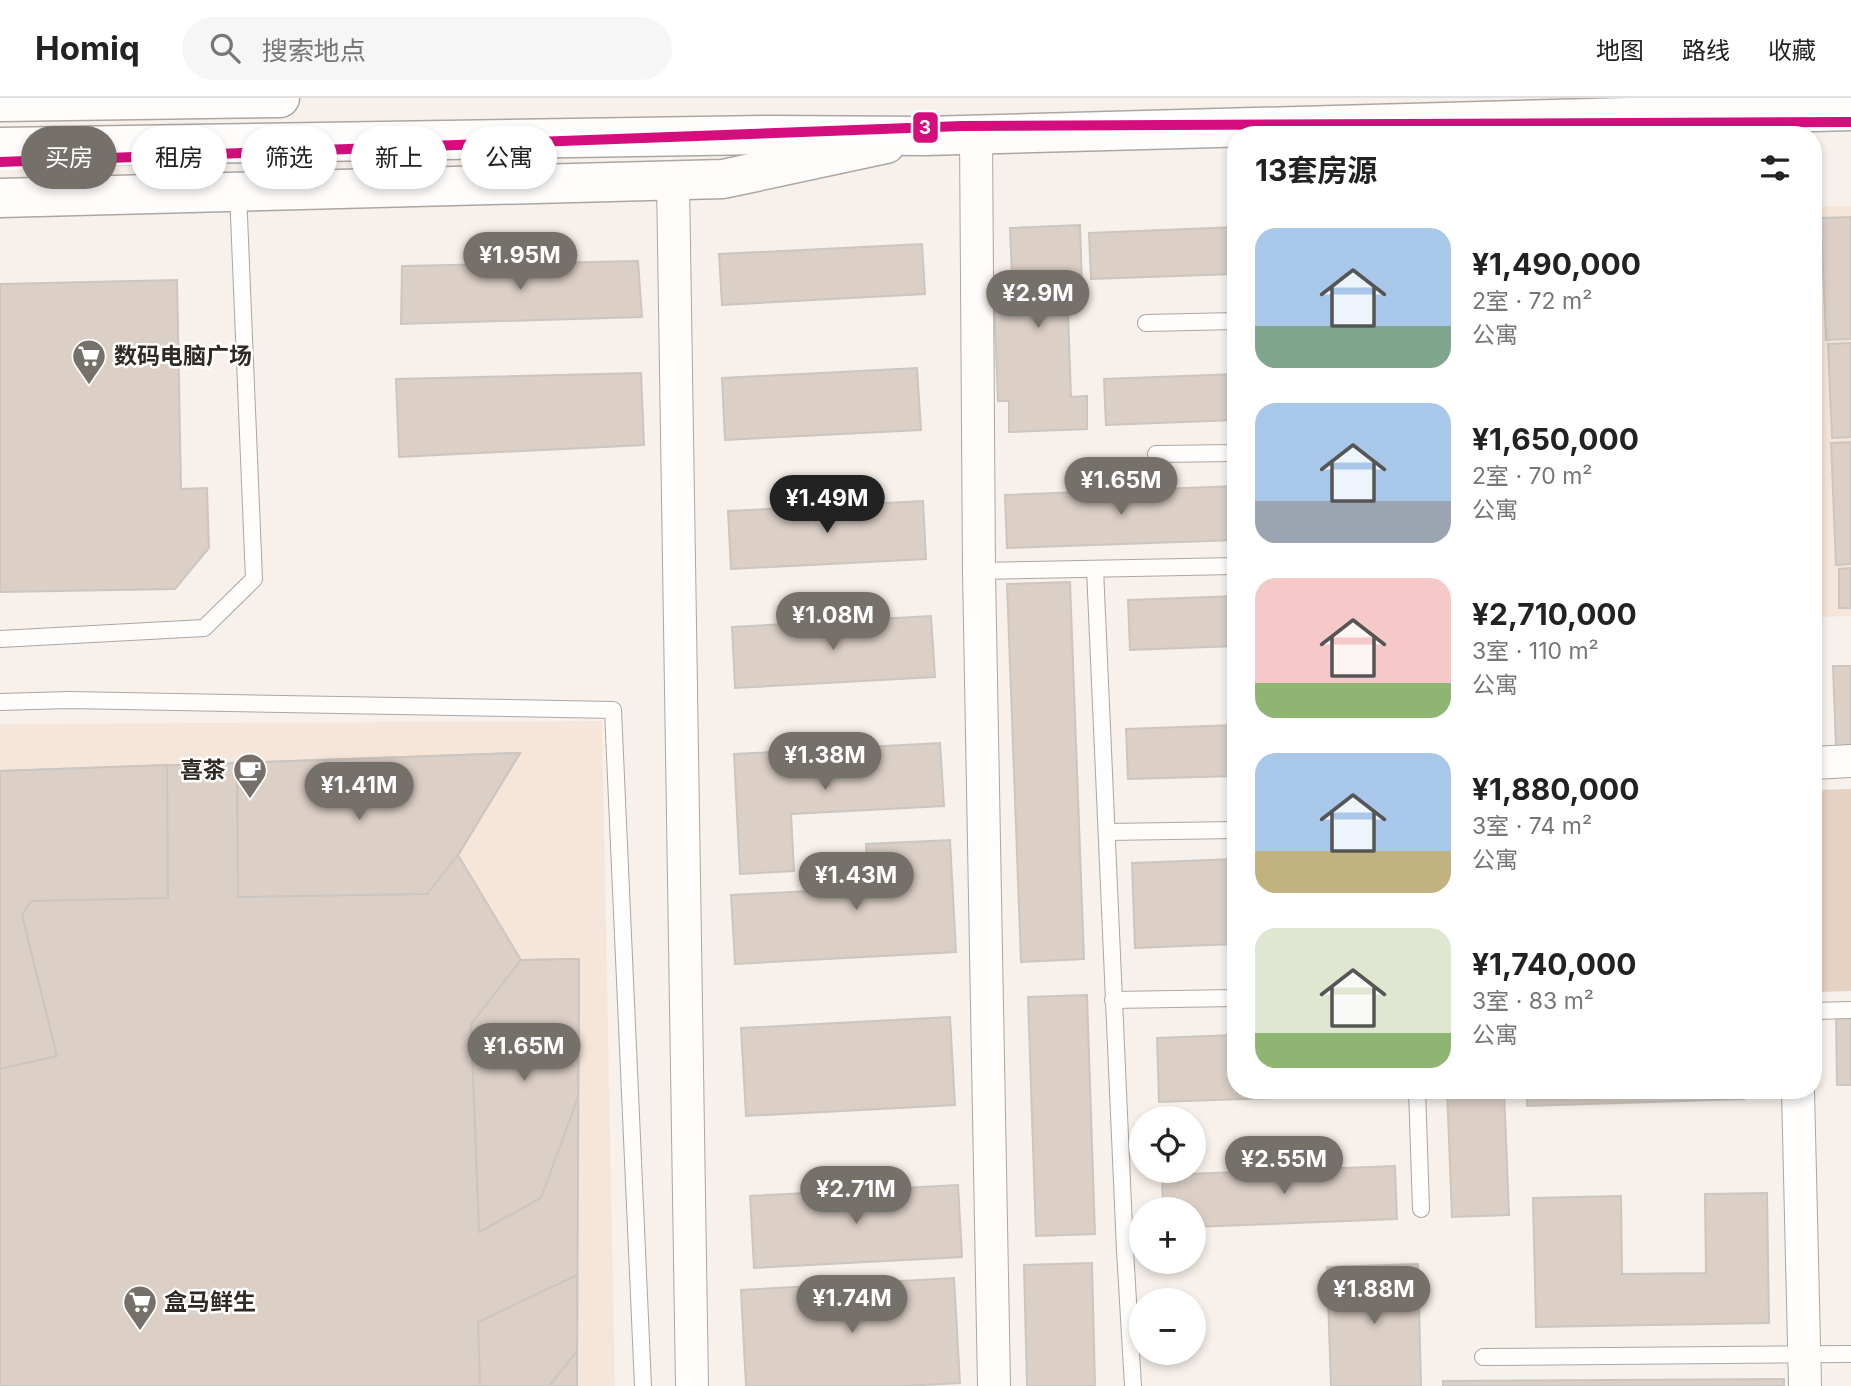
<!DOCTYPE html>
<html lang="zh">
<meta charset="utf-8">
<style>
body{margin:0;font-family:Inter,"Noto Sans SC",sans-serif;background:#f6f6f6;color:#222;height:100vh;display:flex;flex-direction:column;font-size:26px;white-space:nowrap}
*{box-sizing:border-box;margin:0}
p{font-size:23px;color:#767676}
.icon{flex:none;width:38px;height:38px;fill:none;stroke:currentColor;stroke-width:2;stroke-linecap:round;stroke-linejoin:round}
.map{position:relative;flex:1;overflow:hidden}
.side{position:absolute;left:1227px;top:28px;width:595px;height:973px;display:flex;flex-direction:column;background:#fff;border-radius:28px;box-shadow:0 4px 10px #0003}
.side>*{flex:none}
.banner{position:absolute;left:21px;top:28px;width:665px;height:63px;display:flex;gap:14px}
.controls{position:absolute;left:1129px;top:1008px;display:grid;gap:14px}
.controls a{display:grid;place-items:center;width:77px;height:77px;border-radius:50%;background:#fff;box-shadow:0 4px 10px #0003;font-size:35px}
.price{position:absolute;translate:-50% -60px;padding:0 16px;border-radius:24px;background:#76706a;color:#fff;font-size:23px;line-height:46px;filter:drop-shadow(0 2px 4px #0008)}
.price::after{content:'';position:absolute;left:50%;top:42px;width:21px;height:16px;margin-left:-10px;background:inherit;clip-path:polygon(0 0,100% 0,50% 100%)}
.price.active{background:#222;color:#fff}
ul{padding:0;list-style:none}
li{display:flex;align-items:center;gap:21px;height:175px;padding:0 28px}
li span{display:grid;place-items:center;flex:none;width:196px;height:140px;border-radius:21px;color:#555}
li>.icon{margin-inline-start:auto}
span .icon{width:84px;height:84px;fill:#fffc;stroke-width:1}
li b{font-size:30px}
h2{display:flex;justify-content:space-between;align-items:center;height:84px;padding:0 28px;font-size:30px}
.tag{padding:0 24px;border-radius:32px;background:#fff;box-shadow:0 4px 10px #0003;font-size:24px;line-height:63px}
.tag.active{background:#76706a;color:#fff}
header{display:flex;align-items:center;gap:42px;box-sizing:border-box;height:98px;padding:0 35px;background:#fff;border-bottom:2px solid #e0e0e0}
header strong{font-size:33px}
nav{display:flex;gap:38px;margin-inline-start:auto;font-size:24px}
.search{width:490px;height:63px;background:#f6f6f6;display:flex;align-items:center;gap:18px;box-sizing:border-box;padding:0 24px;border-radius:38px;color:#767676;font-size:26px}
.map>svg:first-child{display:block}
</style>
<header>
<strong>Homiq</strong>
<div class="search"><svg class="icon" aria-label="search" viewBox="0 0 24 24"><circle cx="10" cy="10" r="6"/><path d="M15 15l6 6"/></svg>搜索地点</div>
<nav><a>地图</a><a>路线</a><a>收藏</a></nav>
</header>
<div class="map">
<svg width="1851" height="1288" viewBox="0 0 1851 1288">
<rect width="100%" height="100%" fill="#f8f1eb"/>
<g fill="#f6e6da">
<polygon points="1851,108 1851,518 1822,519 1813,198 1813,109"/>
<polygon points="602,623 615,1288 0,1288 0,626"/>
</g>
<polygon fill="#e5d2c3" points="1851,691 1851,893 1820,894 1816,692"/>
<g fill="#dbcfc6" stroke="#cbc6c1" stroke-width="2">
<polygon points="1851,119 1851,241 1826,242 1821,120"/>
<polygon points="1080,127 1082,186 1067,186 1071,299 1087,298 1087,331 1009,334 1009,303 998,303 993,178 1012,178 1010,130"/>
<polygon points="1236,129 1236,176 1091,181 1089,135"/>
<polygon points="922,146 925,196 722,207 719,156"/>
<polygon points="638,163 642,219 401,226 402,168"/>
<polygon points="177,182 181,391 207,390 209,450 175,491 0,494 0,186"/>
<polygon points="1851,245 1851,339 1832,340 1828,246"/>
<polygon points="917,270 921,332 725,342 722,280"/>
<polygon points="641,275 644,347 399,359 396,281"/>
<polygon points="1236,276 1236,322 1106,327 1104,281"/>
<polygon points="1851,344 1851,466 1836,467 1831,345"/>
<polygon points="1236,388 1236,442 1007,450 1005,397"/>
<polygon points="923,403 926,461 731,471 728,413"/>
<polygon points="1851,470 1851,510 1839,510 1839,471"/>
<polygon points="1070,484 1084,861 1021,864 1007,486"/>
<polygon points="1236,498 1236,548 1130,552 1128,502"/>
<polygon points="931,518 935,579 735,590 732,529"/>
<polygon points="1833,568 1851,568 1851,649 1836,650"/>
<polygon points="1236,627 1236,678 1128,681 1126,631"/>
<polygon points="940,645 944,708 791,716 794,773 740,776 734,656"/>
<polygon points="520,655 458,757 521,862 579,861 577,1288 0,1288 0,673"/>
<polygon points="520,655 458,757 427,796 238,799 237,665"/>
<polygon points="167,667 168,800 31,803 22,817 57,958 0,971 0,673"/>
<polygon points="950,742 956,854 735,866 731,797 869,790 866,746"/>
<polygon points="1236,761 1236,846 1135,850 1132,765"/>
<polygon points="579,861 578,999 541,1100 479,1134 471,926 521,862"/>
<polygon points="1087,897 1095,1136 1036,1138 1028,899"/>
<polygon points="1836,918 1851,918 1851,987 1837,987"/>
<polygon points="950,919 955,1007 746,1018 741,930"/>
<polygon points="1236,937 1236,992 1390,992 1390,996 1159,1004 1157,940"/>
<polygon points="1447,992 1504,992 1509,1117 1452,1119"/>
<polygon points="1527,992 1744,992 1744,1001 1527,1008"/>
<polygon points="1395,1068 1397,1121 1194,1129 1194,1111 1163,1111 1162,1077"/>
<polygon points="958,1087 962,1159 754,1170 750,1098"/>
<polygon points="1767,1095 1769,1225 1536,1229 1533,1100 1621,1098 1622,1176 1706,1175 1705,1096"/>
<polygon points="1092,1165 1095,1288 1027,1288 1024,1167"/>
<polygon points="1418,1166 1421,1288 1331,1288 1327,1169"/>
<polygon points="577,1177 577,1288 480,1288 478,1224"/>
<polygon points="954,1180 960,1285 906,1288 746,1288 741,1192"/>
<polygon points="577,1253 577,1288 549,1288"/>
<polygon points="1784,1281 1784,1288 1443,1288 1443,1283"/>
</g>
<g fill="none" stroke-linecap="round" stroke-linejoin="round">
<g stroke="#aca6a1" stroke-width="18">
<g id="lane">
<polyline points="1146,225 1236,223"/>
<polyline points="1156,356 1236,355"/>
<polyline points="1095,471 1125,1152 1133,1288"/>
<polyline points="979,473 1236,468"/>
<polyline points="0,541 204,530 254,481 238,94"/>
<polyline points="0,604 69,602 613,612 643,1288"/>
<polyline points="1107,734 1236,732"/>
<polyline points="1113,902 1236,900"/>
<polyline points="1813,913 1851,912"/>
<polyline points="1417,992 1421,1111"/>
<polyline points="1483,1259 1851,1256"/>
</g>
</g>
<g stroke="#aca6a1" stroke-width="34">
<g id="street">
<polyline points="976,36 979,473 994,1288"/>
<polyline points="673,83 692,1288"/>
<polyline points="1813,665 1851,663"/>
<polyline points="1798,992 1805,1288"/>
</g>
</g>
<g stroke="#aca6a1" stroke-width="41">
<polyline id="secondary" points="0,100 723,81 886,46"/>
</g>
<g stroke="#aca6a1" stroke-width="41">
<g id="primary">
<polyline points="0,4 280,0"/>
<polyline points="0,49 770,37 924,38 1851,13"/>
</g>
</g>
<use href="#lane" stroke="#fefdfc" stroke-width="16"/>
<use href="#street" stroke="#fefdfc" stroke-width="32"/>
<use href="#secondary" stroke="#fefdfc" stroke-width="38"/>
<use href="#primary" stroke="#fefdfc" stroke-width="38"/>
<g stroke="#fff" stroke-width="16">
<polyline id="metro-1" points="0,64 962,28 1851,24"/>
</g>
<use href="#metro-1" stroke="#d40f7d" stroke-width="10"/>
</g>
<defs>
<g id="supermarket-pin" transform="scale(1.75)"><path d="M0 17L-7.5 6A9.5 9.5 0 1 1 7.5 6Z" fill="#76706a" stroke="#fff"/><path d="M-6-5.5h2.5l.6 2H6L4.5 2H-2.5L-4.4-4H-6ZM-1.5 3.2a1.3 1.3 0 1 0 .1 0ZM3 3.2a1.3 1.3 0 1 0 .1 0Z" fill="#fff"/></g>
<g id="cafe-pin" transform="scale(1.75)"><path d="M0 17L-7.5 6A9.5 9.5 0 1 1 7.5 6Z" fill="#76706a" stroke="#fff"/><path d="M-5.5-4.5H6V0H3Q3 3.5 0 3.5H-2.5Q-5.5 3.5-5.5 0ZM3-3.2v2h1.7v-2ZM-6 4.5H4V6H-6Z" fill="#fff"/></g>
</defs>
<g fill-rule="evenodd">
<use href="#supermarket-pin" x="89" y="258"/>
<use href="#cafe-pin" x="250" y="672"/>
<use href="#supermarket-pin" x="140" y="1204"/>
</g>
<g text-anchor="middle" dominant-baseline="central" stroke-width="5" stroke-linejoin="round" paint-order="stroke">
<g font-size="23" font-weight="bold" fill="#302a25" stroke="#fff" text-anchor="start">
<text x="114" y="258">数码电脑广场</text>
<text x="226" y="672" text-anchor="end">喜茶</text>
<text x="164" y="1204">盒马鲜生</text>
</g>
</g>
<rect stroke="#fff" stroke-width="2.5" x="912" y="13" width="27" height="33" rx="7" fill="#d40f7d"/>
<g font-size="19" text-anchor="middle" font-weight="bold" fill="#fff">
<text x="925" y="36">3</text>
</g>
</svg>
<div class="controls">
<a><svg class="icon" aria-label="locate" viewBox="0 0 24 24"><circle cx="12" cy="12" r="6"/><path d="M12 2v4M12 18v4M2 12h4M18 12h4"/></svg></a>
<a>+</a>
<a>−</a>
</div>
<b class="price" style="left:520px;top:194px">¥1.95M</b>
<b class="price" style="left:1038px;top:232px">¥2.9M</b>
<b class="price" style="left:1121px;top:419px">¥1.65M</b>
<b class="price active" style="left:827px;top:437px">¥1.49M</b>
<b class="price" style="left:833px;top:554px">¥1.08M</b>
<b class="price" style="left:825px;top:694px">¥1.38M</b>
<b class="price" style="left:359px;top:724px">¥1.41M</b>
<b class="price" style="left:856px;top:814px">¥1.43M</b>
<b class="price" style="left:524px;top:985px">¥1.65M</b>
<b class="price" style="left:1284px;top:1098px">¥2.55M</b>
<b class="price" style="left:856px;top:1128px">¥2.71M</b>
<b class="price" style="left:1374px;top:1228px">¥1.88M</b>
<b class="price" style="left:852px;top:1237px">¥1.74M</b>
<div class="banner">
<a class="tag active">买房</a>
<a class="tag">租房</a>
<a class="tag">筛选</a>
<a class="tag">新上</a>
<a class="tag">公寓</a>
</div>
<section class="side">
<h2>13套房源<svg class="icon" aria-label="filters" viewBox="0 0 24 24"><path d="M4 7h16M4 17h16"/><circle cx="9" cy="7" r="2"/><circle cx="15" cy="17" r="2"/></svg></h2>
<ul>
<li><span style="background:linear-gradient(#a9c7e8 70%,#7fa58c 0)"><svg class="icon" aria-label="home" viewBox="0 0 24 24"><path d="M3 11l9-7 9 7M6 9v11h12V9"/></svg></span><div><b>¥1,490,000</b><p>2室 · 72 m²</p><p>公寓</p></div></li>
<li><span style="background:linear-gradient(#a9c7e8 70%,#9aa5b1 0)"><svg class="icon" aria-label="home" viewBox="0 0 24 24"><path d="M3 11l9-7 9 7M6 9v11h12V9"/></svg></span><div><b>¥1,650,000</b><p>2室 · 70 m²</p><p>公寓</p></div></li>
<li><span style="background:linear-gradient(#f6c9c9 75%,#8fb573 0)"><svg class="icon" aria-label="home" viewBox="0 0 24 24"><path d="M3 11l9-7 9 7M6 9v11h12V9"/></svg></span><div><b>¥2,710,000</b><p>3室 · 110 m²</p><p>公寓</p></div></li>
<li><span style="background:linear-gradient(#a9c7e8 70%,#c2b280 0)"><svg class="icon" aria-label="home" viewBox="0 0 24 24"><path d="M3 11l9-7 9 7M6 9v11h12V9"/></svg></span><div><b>¥1,880,000</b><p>3室 · 74 m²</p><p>公寓</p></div></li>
<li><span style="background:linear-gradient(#dfe7d0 75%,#8fb573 0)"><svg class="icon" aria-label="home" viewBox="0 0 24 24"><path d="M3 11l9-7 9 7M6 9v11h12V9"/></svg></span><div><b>¥1,740,000</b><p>3室 · 83 m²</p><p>公寓</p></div></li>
</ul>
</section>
</div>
